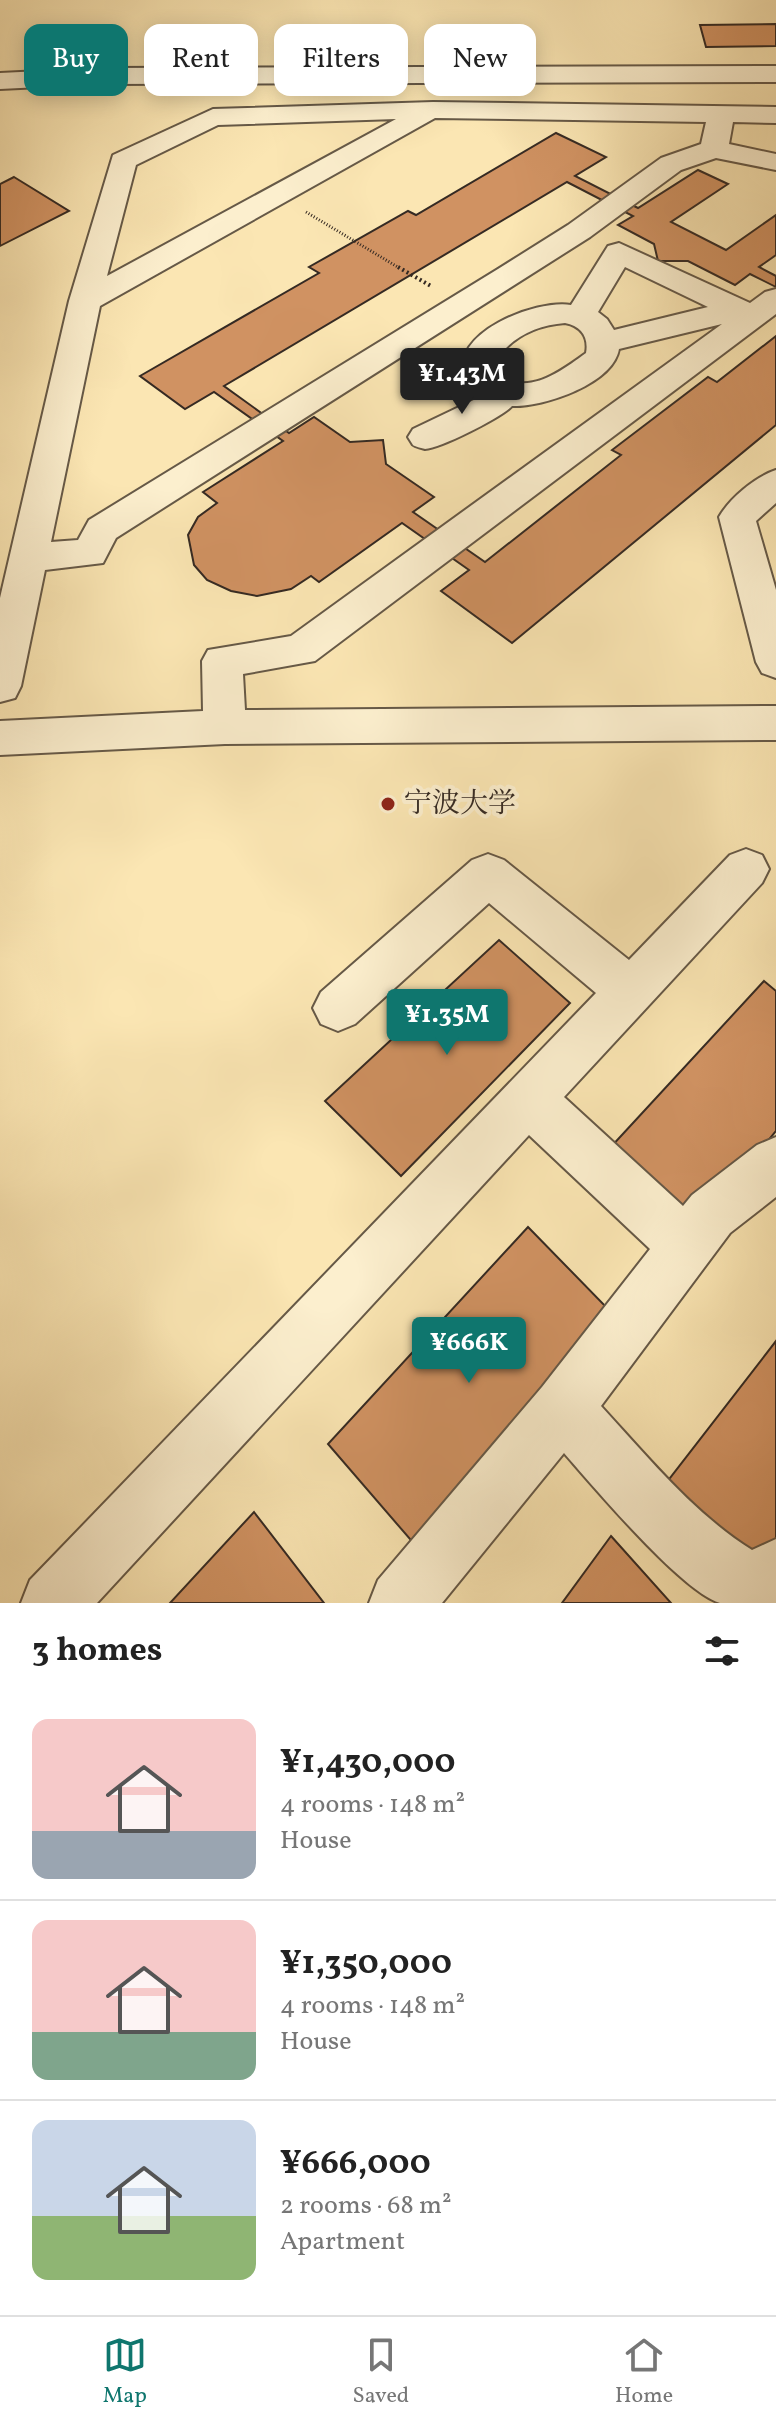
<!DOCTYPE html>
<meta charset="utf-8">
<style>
body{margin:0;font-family:Vollkorn,"Noto Serif SC",serif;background:#f6f6f6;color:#222;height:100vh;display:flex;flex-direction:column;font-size:30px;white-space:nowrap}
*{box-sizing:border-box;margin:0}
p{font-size:26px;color:#767676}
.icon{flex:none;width:44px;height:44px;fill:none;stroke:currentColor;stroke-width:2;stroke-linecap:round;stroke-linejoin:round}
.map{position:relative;height:1603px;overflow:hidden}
.panel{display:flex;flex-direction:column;background:#fff;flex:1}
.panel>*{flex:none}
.hud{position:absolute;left:24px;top:24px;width:728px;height:72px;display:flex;gap:16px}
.price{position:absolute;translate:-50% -68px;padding:0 18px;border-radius:8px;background:#0f766e;color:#fff;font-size:26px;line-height:52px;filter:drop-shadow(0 2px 4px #0008)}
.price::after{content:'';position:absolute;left:50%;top:48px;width:24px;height:18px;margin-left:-12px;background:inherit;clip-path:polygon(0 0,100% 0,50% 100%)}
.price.on{background:#222;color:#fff}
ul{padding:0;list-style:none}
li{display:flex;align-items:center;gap:24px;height:200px;padding:0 32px}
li+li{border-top:2px solid #e0e0e0}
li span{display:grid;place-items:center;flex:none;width:224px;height:160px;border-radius:16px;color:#555}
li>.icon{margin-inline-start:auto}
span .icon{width:96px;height:96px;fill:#fffc;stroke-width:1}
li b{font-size:34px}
h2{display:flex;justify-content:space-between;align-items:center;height:96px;padding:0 32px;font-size:34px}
.tag{padding:0 28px;border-radius:16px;background:#fff;box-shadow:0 4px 20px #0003;font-size:28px;line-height:72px}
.tag.on{background:#0f766e;color:#fff}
.dock{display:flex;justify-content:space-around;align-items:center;height:112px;border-top:2px solid #e0e0e0;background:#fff;font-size:22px;color:#767676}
.dock a{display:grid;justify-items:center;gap:4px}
.dock .on{color:#0f766e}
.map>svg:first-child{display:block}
</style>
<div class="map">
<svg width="776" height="1603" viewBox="0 0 776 1603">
<rect width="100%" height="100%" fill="#fbe6b3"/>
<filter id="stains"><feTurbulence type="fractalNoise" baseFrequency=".0025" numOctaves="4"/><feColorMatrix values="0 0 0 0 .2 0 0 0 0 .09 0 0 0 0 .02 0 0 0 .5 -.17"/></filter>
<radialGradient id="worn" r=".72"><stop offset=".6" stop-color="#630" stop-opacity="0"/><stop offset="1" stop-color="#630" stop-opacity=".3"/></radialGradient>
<g fill="#d09262" stroke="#352a23" stroke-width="2">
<polygon points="776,24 776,46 706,47 700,25"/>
<polygon points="556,133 606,157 575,176 638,208 698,170 728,184 671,222 726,250 776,215 776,255 759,267 776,276 776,287 750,274 735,285 688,261 658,261 654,244 618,225 633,216 567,182 224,386 289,433 314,417 350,442 383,440 386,464 434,497 413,512 485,562 621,455 612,450 708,377 717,382 776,336 776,425 512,643 441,591 469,570 402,523 319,582 311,576 291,589 257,596 231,591 207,580 194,565 188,535 198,517 217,503 203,492 283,441 214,392 185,409 140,376 319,273 309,267 408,211 416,215"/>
<polygon points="14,177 69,211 0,246 0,184"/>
<polygon points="499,940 570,1003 401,1176 325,1101"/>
<polygon points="764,981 776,991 776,1131 697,1227 609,1149"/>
<polygon points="528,1227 611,1312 416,1546 328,1444"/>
<polygon points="776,1341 776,1582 667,1482"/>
<polygon points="254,1512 324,1603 170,1603"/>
<polygon points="611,1536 671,1603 562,1603"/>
</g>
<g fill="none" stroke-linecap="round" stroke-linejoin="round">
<g stroke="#665947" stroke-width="4">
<g id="minor">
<polygon points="776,66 776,82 102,84 0,89 0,73 102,68"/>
<path d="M433 102 776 107V123L733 122 729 144 776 154V170L716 158 681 170 590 237 116 538 103 563 45 570 21 686 15 698 0 702V598L69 301 113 155 213 109ZM435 118 706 122 701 144 661 158 568 225 498 269 89 520 78 540 51 542 100 306ZM396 119 107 276 136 165 218 125Z"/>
<path d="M619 243 750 303 765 292 776 289V314L315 661 243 674 245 710 776 706V740L225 744 0 755V721L203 711 202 661 208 650 291 636 722 324 619 349C613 384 544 407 512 406 502 417 441 448 425 449 425 449 413 446 413 445L408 437 413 429 482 396C476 391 468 386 465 379 447 333 537 299 571 305L608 246ZM625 267 708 307 614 330 607 319 598 312ZM565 323C581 326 589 337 586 353 560 372 527 397 497 374L499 356C515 335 539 325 565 323Z"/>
<path d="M776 470V503L756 521 776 590V678L762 673 756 662 719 517C730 498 755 477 776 470Z"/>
<path d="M746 849 762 855 769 869 762 883 564 1097 683 1206 692 1195 757 1145 776 1137V1197L730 1233 601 1406C647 1456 694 1514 752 1550L776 1539V1603C760 1603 736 1603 720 1603 682 1592 593 1486 564 1453L442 1603H369L378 1580 542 1387 650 1249 529 1135 97 1603H21L30 1580 596 993 489 903 355 1024 338 1031 321 1024 313 1008 321 992 472 860 488 854 504 860 629 960 730 855Z"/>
</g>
</g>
<polyline stroke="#352a23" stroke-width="3" stroke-dasharray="1 2" stroke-linecap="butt" points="306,212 401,269"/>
<polyline stroke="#352a23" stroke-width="4" stroke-dasharray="2 3" stroke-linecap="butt" points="398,267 431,286"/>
<use href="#minor" fill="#fcefce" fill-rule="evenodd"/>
</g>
<circle fill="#8f2418" stroke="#fcefce" stroke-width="3" cx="388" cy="804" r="8"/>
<g text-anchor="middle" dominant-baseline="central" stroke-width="8" stroke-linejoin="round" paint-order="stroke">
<g font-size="28" fill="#352a23" stroke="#fcefce" text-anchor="start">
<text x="404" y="804">宁波大学</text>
</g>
</g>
<rect width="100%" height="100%" filter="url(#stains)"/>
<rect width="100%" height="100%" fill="url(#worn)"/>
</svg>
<b class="price on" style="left:462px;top:416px">¥1.43M</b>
<b class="price" style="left:447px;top:1057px">¥1.35M</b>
<b class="price" style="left:469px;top:1385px">¥666K</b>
<div class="hud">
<a class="tag on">Buy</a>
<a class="tag">Rent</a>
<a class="tag">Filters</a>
<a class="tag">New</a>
</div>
</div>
<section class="panel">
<h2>3 homes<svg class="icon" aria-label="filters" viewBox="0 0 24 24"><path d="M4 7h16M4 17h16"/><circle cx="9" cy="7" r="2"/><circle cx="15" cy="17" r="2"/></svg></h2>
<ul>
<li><span style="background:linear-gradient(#f6c9c9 70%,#9aa5b1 0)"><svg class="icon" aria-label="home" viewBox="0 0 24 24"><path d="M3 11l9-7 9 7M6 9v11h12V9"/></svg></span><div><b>¥1,430,000</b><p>4 rooms · 148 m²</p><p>House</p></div></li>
<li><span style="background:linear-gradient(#f6c9c9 70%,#7fa58c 0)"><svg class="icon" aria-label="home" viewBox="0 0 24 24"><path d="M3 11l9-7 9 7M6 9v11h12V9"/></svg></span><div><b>¥1,350,000</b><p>4 rooms · 148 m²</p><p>House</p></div></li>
<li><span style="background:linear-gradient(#c9d6e8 60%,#8fb573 0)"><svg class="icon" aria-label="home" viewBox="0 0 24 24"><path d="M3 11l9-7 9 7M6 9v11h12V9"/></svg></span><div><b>¥666,000</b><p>2 rooms · 68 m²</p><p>Apartment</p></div></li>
</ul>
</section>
<nav class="dock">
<a class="on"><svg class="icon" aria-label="map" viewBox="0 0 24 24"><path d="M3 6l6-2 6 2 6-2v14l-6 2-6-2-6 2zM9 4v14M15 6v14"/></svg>Map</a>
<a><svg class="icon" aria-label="saved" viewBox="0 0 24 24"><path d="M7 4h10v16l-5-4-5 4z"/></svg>Saved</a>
<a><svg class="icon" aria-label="home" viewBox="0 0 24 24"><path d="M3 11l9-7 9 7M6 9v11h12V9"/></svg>Home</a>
</nav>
